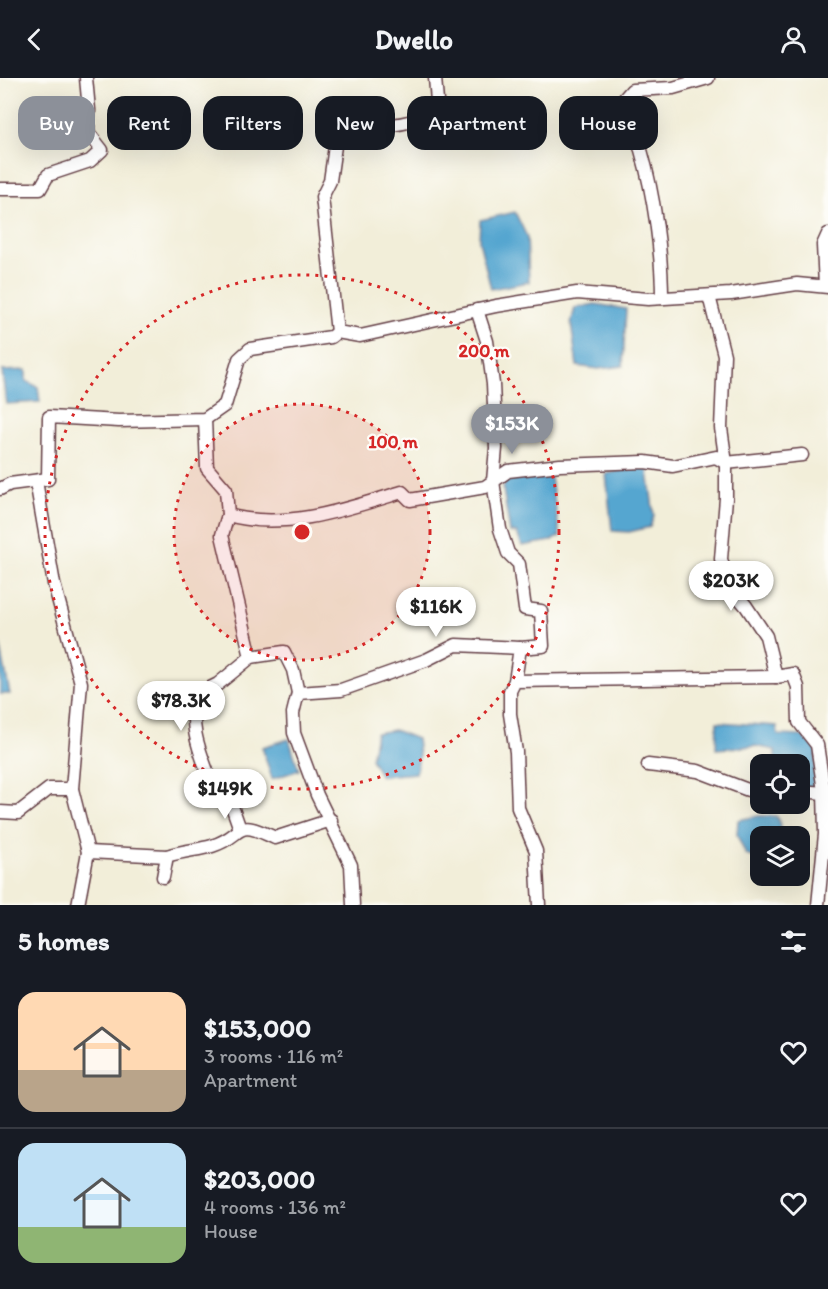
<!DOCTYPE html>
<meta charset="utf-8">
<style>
body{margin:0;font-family:Itim,sans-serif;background:#20242c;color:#f1f3f6;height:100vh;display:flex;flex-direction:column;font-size:22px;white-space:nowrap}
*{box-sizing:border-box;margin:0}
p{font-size:20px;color:#9ea1a6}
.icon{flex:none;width:33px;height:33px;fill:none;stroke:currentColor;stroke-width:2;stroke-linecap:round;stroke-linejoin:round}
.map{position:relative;height:827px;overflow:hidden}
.panel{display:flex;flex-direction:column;background:#171b24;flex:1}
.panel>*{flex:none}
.hud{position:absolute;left:18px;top:18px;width:792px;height:54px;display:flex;gap:12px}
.fabs{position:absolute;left:750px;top:676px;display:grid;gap:12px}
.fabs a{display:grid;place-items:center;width:60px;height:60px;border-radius:12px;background:#171b24;box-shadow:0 6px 24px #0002;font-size:30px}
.price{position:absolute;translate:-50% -51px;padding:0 14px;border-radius:21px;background:#fff;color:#222;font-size:20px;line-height:39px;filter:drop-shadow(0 2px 3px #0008)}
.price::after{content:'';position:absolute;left:50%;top:36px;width:18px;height:14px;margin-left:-9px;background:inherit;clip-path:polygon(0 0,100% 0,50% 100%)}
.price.active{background:#8c9099;color:#fff}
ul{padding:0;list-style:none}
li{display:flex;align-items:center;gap:18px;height:150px;padding:0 18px}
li+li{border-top:2px solid #363941}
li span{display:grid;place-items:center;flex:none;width:168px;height:120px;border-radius:18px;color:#555}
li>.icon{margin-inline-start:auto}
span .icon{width:72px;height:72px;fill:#fffc;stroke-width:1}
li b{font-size:26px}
h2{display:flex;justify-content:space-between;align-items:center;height:72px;padding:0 18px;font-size:26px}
.chip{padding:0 21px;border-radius:18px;background:#171b24;box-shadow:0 6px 24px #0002;font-size:21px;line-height:54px}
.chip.active{background:#8c9099;color:#fff}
header{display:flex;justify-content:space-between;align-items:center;height:78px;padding:0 18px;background:#171b24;font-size:27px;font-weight:800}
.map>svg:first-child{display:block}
</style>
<header><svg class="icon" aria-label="back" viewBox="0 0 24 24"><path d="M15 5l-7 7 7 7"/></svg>Dwello<svg class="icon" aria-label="person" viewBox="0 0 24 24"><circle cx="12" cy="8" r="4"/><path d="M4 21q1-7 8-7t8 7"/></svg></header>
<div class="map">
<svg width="828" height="827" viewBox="0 0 828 827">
<rect width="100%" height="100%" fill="#fdfcf7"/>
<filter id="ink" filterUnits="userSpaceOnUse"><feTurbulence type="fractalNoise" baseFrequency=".0167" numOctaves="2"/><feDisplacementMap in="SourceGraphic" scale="12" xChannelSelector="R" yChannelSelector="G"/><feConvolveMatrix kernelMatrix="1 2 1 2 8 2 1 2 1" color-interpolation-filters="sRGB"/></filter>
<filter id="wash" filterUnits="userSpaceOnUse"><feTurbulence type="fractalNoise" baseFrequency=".008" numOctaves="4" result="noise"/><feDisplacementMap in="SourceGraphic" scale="24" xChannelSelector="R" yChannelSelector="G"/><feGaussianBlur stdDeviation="1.35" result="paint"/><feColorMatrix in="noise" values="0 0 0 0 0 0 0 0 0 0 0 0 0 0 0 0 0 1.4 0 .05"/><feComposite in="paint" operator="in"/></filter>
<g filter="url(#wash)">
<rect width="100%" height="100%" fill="#f2eed9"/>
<g fill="#55a6d0" stroke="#50627e" stroke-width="1.5">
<polygon points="515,134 527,159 529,204 491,211 479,163 480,142"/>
<polygon points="595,226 626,231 623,288 598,291 577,288 571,245 575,230"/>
<polygon points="26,292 26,303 38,309 40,324 6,326 2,293"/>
<polygon points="647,386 654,438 650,449 629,454 612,453 606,396"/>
<polygon points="550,395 560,458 551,463 522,468 517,455 510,454 503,411 506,400 522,396"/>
<polygon points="0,566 10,616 0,616"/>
<polygon points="717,644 777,648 778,657 802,658 816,670 816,711 800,710 800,687 775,687 775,672 755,668 716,671"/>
<polygon points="394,652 417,661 419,678 416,695 381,698 371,681 376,655"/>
<polygon points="289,661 299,692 272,701 262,669"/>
<polygon points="758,738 776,738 781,747 779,759 760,759 760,781 746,777 737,757 738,742"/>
</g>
</g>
<g filter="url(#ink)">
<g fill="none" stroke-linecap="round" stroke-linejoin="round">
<g stroke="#633e45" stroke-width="15">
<g id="minor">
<polyline points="0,111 40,111 48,97 90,83 102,72 88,54 89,32 86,0"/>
<polyline points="825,208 823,167 828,156"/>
<polyline points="709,218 724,277 721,350 726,385 726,420 721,481 728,507 746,528 766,558 776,599 793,596 798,609 799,644 817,667 824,713 825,756 818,827"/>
<path d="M662 220C662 174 654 117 641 72 638 63 633 57 628 48 624 41 625 29 625 20L632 12 673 10 708 0"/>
<polyline points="477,232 487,263 493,306 496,370 493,403 500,451 508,475 519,486 525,531 541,533 543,568 520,570"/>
<path d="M337 254 322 119 330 103 338 47C375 51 404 48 438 35L435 0"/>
<polyline points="205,341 207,390 226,412 228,437 222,457 251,579 284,574 293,592 298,615 293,635 294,655 317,717 351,787 353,827"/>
<polyline points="36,403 54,506 81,605 72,711 88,774 78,827"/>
<polyline points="0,411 10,406 48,401 49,339 119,343 205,341 225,327 239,281 250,271 331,259 337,254 360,258 496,228 577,215 648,221 731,216 797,206 828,209"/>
<path d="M228 437C285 453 347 431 402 414L410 422 485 409 508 393 560 387 645 384 673 388 716 379 726 385 802 377"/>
<polyline points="298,615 341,612 426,582 456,567 520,570 515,603"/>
<polyline points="648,687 698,693 748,712 760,709"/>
<polyline points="800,713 824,715"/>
<polyline points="0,734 18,735 49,711 72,711"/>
<path d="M240 751 228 717H216C206 687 183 646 200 615L218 606 251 579"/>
<polyline points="88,774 167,778"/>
<path d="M163 799 167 778C182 773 198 772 212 768 247 757 231 739 275 760L331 742"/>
<polyline points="539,827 536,773 518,730 516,674 510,636 510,613 515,603 776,599"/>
</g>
</g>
<use href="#minor" stroke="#fff" stroke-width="12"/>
</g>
</g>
<circle cx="302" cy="454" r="128" fill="#d62828" fill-opacity=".12"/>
<g fill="none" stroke="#d62828" stroke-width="3" stroke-dasharray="3 6">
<circle cx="302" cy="454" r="128"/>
<circle cx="302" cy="454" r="257"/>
</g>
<circle cx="302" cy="454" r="9" fill="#d62828" stroke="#fdfcf7" stroke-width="3"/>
<g font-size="18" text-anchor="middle" font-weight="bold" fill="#d62828" stroke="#fdfcf7" stroke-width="4.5" stroke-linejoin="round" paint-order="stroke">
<text x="484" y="279">200 m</text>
<text x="393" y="370">100 m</text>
</g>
</svg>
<div class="fabs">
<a><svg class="icon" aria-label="locate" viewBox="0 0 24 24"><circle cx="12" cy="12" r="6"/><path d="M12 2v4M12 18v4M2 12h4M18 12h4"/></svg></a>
<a><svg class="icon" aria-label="layers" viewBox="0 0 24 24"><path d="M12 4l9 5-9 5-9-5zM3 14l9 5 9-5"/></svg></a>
</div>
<b class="price active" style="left:512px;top:377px">$153K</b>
<b class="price" style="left:731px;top:534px">$203K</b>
<b class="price" style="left:436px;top:560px">$116K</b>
<b class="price" style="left:181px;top:654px">$78.3K</b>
<b class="price" style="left:225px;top:742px">$149K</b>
<div class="hud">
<a class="chip active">Buy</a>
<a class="chip">Rent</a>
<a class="chip">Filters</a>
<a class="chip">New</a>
<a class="chip">Apartment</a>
<a class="chip">House</a>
</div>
</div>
<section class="panel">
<h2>5 homes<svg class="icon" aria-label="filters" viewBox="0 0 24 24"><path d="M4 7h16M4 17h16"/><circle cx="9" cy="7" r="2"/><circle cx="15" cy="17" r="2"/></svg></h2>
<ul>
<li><span style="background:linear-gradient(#ffd9b3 65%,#b9a48a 0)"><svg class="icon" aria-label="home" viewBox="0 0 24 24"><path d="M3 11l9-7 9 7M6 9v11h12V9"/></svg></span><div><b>$153,000</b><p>3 rooms · 116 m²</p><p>Apartment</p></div><svg class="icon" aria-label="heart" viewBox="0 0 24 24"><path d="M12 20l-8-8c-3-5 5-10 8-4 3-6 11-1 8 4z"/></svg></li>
<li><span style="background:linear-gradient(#bfe0f5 70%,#8fb573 0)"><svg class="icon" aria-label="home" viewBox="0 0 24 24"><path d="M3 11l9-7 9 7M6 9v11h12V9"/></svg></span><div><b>$203,000</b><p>4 rooms · 136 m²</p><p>House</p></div><svg class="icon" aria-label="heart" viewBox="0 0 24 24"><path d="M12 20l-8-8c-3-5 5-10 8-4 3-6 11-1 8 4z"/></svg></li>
</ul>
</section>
